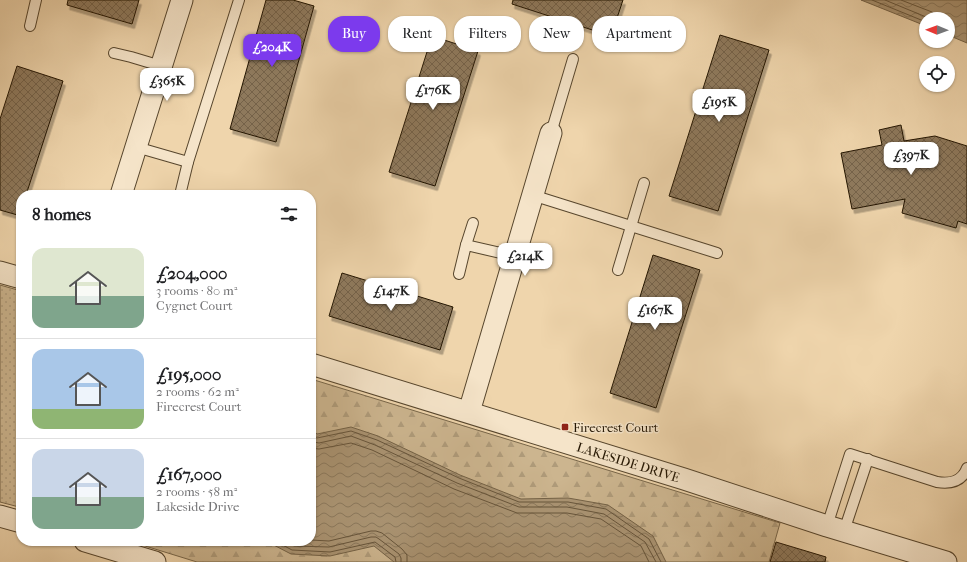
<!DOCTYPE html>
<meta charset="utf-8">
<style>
body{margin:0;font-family:"IM FELL French Canon",serif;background:#f2f2f2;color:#202124;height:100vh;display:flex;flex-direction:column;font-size:15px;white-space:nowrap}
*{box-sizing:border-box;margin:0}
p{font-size:13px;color:#757577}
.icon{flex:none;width:22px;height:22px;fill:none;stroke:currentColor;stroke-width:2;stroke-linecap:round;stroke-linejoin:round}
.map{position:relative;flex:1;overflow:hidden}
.panel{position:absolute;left:16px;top:190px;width:300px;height:356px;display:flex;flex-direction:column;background:#fff;border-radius:16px;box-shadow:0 1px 3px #0004}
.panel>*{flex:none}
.top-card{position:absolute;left:328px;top:16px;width:380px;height:36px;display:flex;gap:8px}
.needle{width:26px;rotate:271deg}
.fabs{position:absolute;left:919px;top:12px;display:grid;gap:8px}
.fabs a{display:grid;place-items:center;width:36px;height:36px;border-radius:50%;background:#fff;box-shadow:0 1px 3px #0004;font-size:20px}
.price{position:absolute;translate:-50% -34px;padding:0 9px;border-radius:8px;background:#fff;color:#222;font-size:13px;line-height:26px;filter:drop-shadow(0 1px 2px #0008)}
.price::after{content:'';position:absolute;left:50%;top:24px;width:12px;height:9px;margin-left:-6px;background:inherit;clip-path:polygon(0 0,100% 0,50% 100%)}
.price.selected{background:#7c3aed;color:#fff}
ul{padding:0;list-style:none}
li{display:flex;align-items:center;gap:12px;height:100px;padding:0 16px}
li+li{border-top:1px solid #e0e0e0}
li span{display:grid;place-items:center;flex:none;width:112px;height:80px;border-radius:12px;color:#555}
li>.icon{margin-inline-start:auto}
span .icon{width:48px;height:48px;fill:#fffc;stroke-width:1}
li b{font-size:17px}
h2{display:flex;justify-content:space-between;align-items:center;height:48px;padding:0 16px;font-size:17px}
.pill{padding:0 14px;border-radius:16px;background:#fff;box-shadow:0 1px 3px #0004;font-size:14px;line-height:36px}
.pill.selected{background:#7c3aed;color:#fff}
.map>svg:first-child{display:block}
</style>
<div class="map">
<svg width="967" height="562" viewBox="0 0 967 562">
<defs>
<pattern id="grass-dots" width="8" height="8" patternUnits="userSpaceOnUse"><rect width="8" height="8" fill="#ccb58f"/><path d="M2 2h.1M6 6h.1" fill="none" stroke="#af9b7a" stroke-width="1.8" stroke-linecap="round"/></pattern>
<pattern id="forest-firs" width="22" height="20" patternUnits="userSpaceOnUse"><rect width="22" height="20" fill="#ccb58f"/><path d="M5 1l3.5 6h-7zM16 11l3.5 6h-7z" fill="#af9b7a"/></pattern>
<pattern id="water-waves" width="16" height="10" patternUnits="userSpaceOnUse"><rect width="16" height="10" fill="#aa9473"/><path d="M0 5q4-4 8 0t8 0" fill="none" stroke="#8a785c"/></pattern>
<pattern id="building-cross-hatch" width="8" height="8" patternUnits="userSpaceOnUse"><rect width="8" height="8" fill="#8e795b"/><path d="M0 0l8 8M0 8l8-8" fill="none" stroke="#746249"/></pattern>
<filter id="shadow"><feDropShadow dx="2.5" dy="4.5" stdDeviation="0" flood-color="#0004"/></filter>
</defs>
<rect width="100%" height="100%" fill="#efd5ac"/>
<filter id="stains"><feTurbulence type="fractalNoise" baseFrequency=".005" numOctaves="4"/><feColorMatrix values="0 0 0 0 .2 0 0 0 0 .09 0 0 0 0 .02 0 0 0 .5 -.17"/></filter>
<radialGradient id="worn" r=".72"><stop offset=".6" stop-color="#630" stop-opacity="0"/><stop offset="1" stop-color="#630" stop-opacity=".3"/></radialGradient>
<polygon fill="url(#grass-dots)" stroke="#786649" points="0,285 21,291 21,501 19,507 0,502"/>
<polygon fill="url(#forest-firs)" stroke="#786649" points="311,379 780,523 769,562 197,562 129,541 311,541"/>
<g fill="url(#water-waves)" stroke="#746246">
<polygon points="861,0 967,0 967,43 948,35 948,19 926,19 926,26"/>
<polygon points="351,427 378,436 460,475 521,499 568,498 608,505 653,536 666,562 394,562 374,546 330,556 291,554 266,541 311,541 311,429 317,434"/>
</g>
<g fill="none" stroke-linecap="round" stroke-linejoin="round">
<g stroke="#67553b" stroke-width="1">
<polyline points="872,0 926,22"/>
<polyline points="885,0 931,19"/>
<polyline points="901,0 932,12 936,15 939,19"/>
<polyline points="311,434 314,437 317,438 351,431 377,440 459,478 519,502 568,502 606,509 649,539 661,562"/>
<polyline points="311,441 314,442 319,443 351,436 375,445 457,483 519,507 567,507 604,514 645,542 656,562"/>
<polyline points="311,448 319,449 351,443 372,450 454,489 517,513 567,513 601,519 641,546 649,562"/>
<polyline points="311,540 329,541 371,531 376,531 382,533 402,549 407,555 407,562"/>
<polyline points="275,541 292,550 330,552 375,542 395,557 396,562"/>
<polyline points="285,541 294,546 329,547 371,537 376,537 379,539 399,554 401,558 401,562"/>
</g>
</g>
<g fill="url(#building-cross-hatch)" stroke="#241603" filter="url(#shadow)">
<polygon points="68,0 139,0 132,24 67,5"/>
<polygon points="266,0 293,0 314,6 276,142 230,129"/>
<polygon points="513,0 623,0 611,36 512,4"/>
<polygon points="720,35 769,50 718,211 669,196"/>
<polygon points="432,36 478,51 435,186 389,172"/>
<polygon points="17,66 63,81 26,195 21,195 21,216 0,210 0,119"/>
<polygon points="901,125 904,141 935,136 967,146 967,224 958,221 956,228 902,213 905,199 852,209 841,153 882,145 879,130"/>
<polygon points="653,255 700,270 656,408 610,393"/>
<polygon points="342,273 453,307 440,350 329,316"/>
<polygon points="776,542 826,557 825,562 770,562"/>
</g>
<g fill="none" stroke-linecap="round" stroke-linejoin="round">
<g stroke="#57462d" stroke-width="12">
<g id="service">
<polyline points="30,26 36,0"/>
<polyline points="114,53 131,57 161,66"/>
<polyline points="551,133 573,59"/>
<polyline points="136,147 188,162 239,0"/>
<polyline points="180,195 188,162"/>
<polyline points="532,195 717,253"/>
<polyline points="466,245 473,223"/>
<polyline points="618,270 644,183"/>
<polyline points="459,274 466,245 514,256"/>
<path d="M827 526 850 454 937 482C950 484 962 482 967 468"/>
<polyline points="844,531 868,459"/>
</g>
</g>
<g stroke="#57462d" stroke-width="23">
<g id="minor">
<polyline points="121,195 182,0"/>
<polyline points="0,272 21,278"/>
<path id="s1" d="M311 364 684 479 827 526 946 562"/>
<polyline points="469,412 551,133"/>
<polyline points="0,516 21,522"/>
<polyline points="85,541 155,562"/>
</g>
</g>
<use href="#service" stroke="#f5e4c9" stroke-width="10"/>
<use href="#minor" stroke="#f5e4c9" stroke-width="21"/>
</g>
<rect fill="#8f2418" stroke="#f5e4c9" stroke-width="1.5" x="561" y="423" width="8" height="8" rx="2"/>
<g text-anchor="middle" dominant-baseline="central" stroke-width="3" stroke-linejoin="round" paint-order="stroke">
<g font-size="13" fill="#241603" stroke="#f5e4c9" text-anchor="start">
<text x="573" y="427">Firecrest Court</text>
</g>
<g font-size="13" fill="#241603" stroke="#f5e4c9">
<text stroke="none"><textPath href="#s1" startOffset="332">LAKESIDE DRIVE</textPath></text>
</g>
</g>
<rect width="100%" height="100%" filter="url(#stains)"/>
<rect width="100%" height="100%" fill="url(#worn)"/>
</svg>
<div class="fabs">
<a><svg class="needle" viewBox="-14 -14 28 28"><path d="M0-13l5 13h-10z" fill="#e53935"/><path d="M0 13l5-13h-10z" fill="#757577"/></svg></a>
<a><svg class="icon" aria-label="locate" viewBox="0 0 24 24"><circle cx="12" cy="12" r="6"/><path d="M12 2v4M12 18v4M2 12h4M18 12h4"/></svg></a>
</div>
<b class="price selected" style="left:272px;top:68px">£204K</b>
<b class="price" style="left:167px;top:102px">£365K</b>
<b class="price" style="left:433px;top:111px">£176K</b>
<b class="price" style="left:719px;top:123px">£195K</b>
<b class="price" style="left:911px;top:176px">£397K</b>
<b class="price" style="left:525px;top:277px">£214K</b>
<b class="price" style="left:391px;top:312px">£147K</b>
<b class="price" style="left:655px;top:331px">£167K</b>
<div class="top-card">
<a class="pill selected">Buy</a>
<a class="pill">Rent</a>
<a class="pill">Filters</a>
<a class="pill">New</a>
<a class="pill">Apartment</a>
</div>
<section class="panel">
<h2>8 homes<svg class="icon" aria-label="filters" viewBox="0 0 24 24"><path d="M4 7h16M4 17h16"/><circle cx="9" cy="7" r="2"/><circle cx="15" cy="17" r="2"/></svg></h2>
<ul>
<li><span style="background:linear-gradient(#dfe7d0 60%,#7fa58c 0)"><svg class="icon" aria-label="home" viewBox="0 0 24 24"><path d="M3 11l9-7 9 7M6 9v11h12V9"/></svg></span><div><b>£204,000</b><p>3 rooms · 80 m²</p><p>Cygnet Court</p></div></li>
<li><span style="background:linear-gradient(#a9c7e8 75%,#8fb573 0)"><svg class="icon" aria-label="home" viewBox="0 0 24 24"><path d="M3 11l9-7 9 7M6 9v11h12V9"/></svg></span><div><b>£195,000</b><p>2 rooms · 62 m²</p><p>Firecrest Court</p></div></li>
<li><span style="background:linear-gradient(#c9d6e8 60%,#7fa58c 0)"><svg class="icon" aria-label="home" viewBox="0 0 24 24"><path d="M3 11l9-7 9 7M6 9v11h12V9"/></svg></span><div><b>£167,000</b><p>2 rooms · 58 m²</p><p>Lakeside Drive</p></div></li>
</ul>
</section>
</div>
